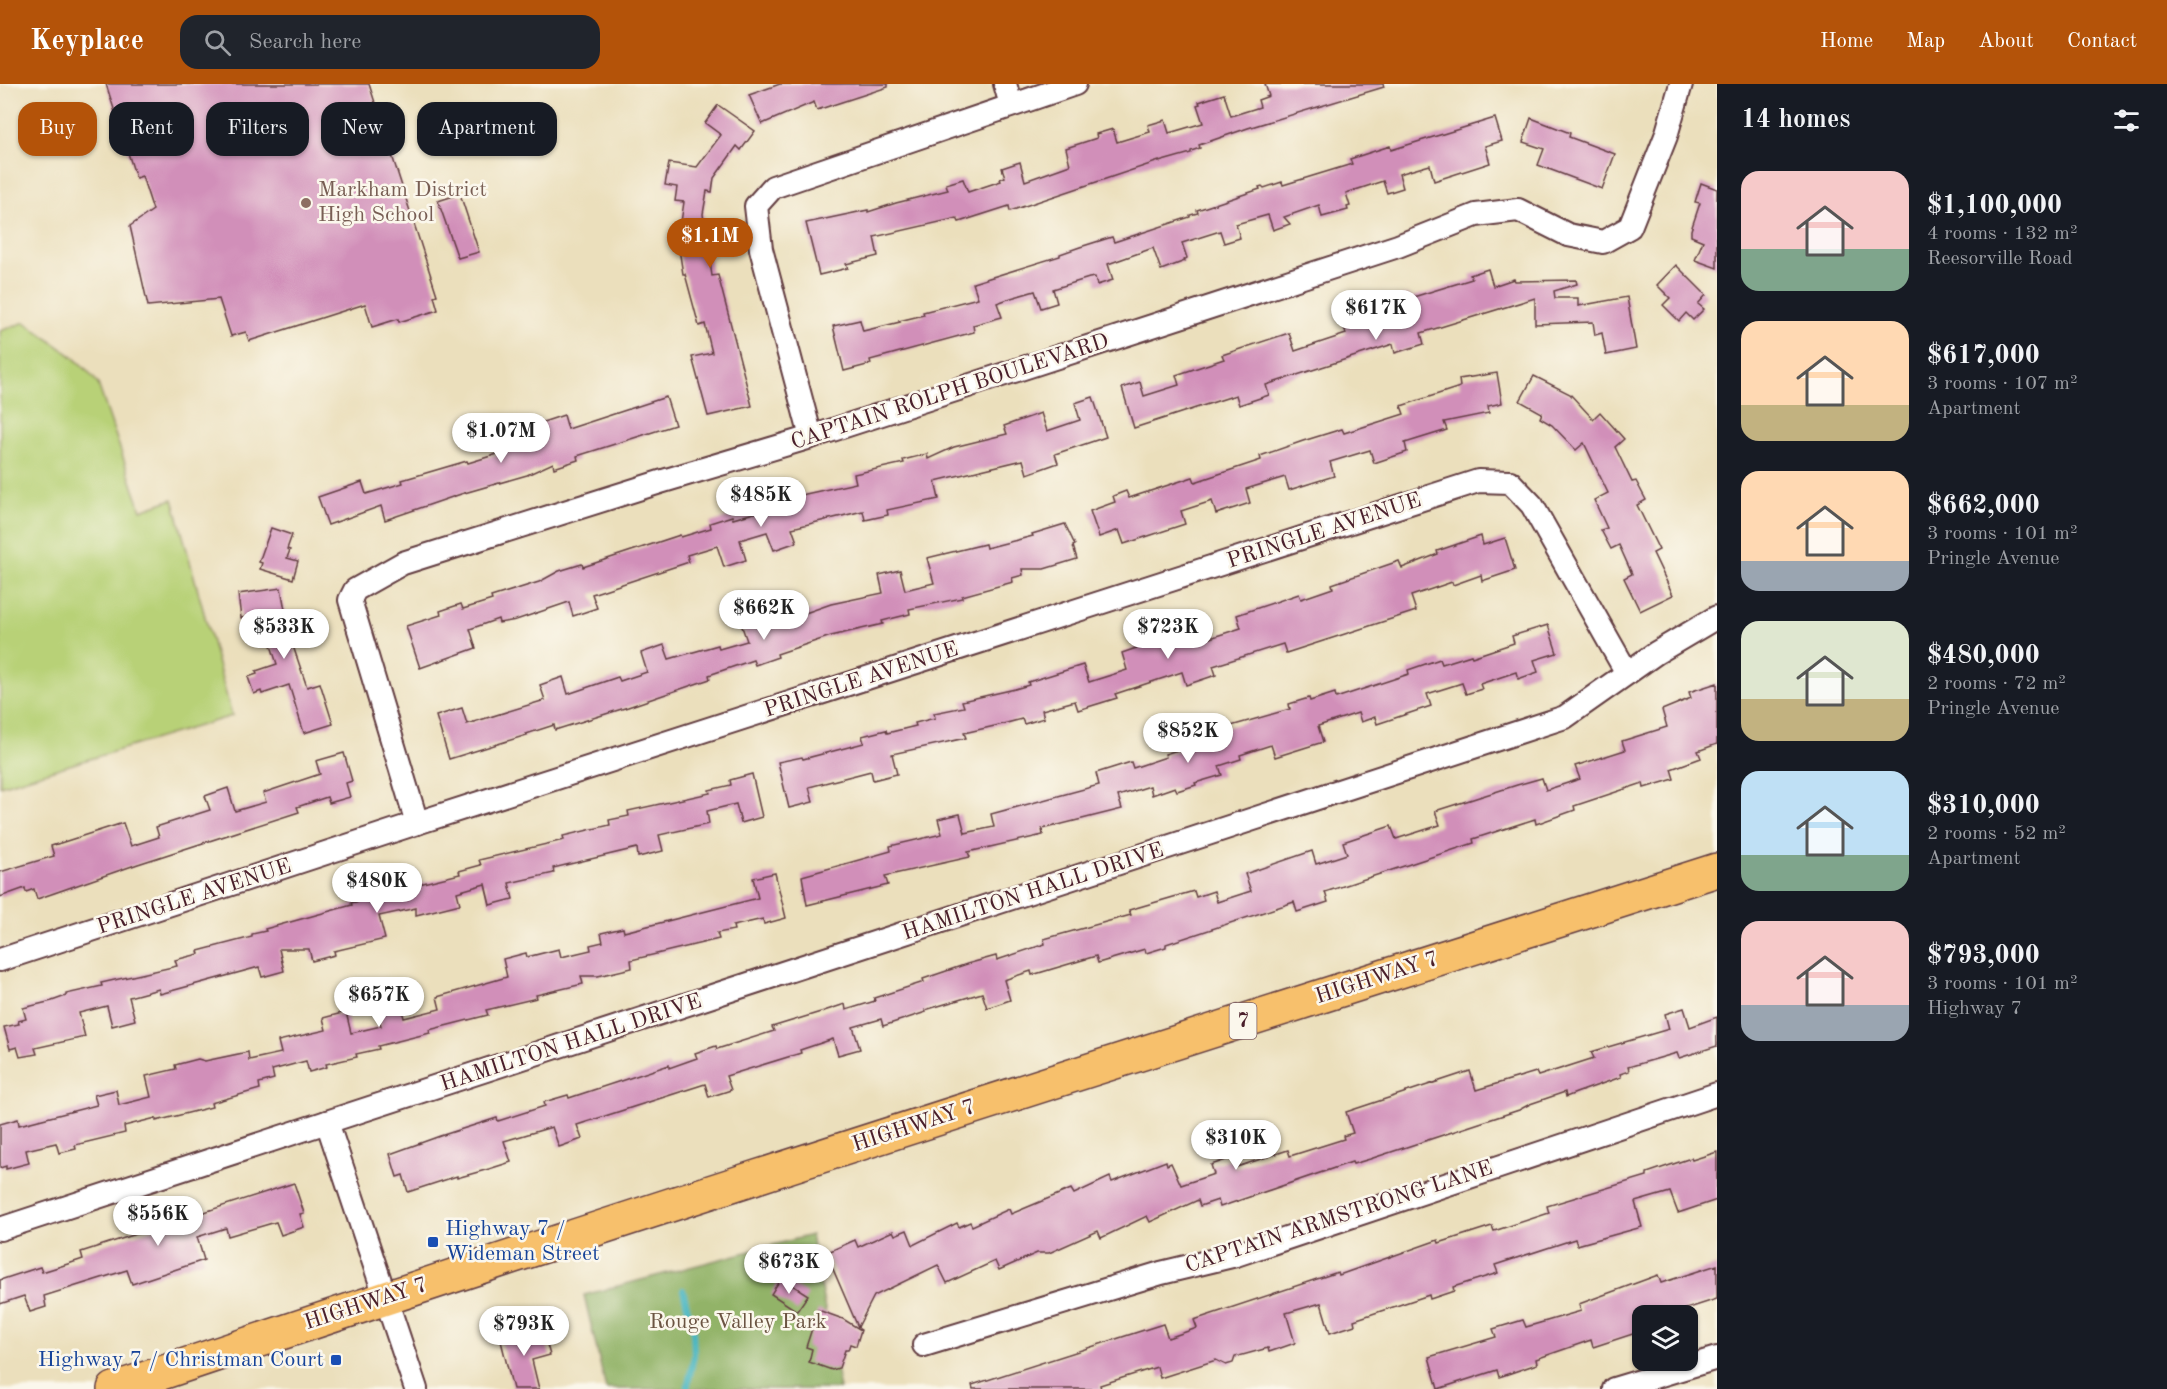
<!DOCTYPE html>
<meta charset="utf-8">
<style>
body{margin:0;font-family:"Old Standard TT",serif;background:#20242c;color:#f1f3f6;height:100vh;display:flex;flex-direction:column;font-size:22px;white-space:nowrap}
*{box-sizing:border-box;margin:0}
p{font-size:20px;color:#9ea1a6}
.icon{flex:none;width:33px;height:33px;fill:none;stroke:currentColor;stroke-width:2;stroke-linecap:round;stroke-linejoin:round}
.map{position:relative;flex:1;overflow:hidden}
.side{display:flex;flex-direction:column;background:#171b24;width:450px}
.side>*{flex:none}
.banner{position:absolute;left:18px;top:18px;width:570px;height:54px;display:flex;gap:12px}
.tools{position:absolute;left:1632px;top:1221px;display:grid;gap:12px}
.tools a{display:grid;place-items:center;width:66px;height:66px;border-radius:12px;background:#171b24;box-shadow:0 2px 4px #0004;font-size:30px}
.price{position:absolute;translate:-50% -51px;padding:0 14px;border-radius:21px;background:#fff;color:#222;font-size:20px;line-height:39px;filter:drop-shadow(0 2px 3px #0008)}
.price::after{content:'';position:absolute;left:50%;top:36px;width:18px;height:14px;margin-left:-9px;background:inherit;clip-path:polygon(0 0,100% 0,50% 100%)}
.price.selected{background:#b45309;color:#fff}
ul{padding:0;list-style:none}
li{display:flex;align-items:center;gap:18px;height:150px;padding:0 24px}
li span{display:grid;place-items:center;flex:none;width:168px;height:120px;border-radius:18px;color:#555}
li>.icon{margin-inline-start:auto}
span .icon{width:72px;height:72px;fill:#fffc;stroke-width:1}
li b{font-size:26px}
h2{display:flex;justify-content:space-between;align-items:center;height:72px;padding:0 24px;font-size:26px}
.tag{padding:0 21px;border-radius:18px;background:#171b24;box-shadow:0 2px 4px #0004;font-size:21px;line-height:54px}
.tag.selected{background:#b45309;color:#fff}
header{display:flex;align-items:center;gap:36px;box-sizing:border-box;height:84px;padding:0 30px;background:#b45309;color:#fff}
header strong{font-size:28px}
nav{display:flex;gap:33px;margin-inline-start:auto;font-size:21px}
.search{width:420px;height:54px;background:#20242c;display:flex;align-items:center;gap:15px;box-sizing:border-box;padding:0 21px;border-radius:18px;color:#9ea1a6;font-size:22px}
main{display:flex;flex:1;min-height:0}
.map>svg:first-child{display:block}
</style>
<header>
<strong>Keyplace</strong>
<div class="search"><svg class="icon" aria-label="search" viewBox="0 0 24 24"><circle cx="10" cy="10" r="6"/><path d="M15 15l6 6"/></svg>Search here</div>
<nav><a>Home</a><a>Map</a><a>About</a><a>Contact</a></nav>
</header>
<main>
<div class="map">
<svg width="1717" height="1305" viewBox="0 0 1717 1305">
<rect width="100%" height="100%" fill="#fbf7ec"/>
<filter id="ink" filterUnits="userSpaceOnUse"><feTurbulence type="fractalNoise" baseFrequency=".0167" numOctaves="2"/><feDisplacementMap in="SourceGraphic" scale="12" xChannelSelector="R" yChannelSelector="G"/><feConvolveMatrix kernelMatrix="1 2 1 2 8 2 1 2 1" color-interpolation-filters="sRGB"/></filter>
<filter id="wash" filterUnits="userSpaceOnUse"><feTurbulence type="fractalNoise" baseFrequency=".008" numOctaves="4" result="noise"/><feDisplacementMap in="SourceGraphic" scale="24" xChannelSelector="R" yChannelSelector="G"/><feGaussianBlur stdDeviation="1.35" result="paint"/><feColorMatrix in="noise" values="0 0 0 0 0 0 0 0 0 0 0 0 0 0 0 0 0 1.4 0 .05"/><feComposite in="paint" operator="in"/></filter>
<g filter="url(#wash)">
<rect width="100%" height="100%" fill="#ebdfbc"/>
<path fill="#b8d177" stroke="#817851" stroke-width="1.5" d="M25 238C48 256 82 275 98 300L141 426 173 415 232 632 0 702V247Z"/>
<polygon fill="#92b368" stroke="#6e694a" stroke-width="1.5" points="811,1151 840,1305 606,1305 584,1211"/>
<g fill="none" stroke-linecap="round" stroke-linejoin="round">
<polyline stroke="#48b6c1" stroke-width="6" points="683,1206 693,1246 694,1272 687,1305"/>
</g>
<g id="blocks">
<g fill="#d18fb9">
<polygon points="106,0 369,0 437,211 434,212 438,226 399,238 398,235 372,243 365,220 249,257 246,248 231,252 219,215 148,222 130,142 153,126 142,92 136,94"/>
<polygon points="780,0 888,0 888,3 817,26 814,18 762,40 749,11"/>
<polygon points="1265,0 1383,0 1384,3 1248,44 1199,61 1200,64 1191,67 1191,69 1159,78 1159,77 1010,127 1009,122 959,138 957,134 874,153 878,172 846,180 848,184 819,191 806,139 868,126 868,128 896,119 948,106 946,100 963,95 968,108 1001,97 1000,95 1005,93 1002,84 1020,78 1025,97 1070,81 1066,64 1097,54 1096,50 1113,45 1117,58 1150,48 1148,41 1165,36 1169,49 1203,39 1197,21 1200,20 1199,18 1208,15 1224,10 1231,32 1260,23 1258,16 1269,12"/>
<polygon points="718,21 755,47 741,66 737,62 714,94 712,108 707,107 703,130 712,192 718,191 752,322 708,332 692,273 712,269 705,240 699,242 685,190 683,190 676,146 680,145 684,118 675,117 677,103 665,101 669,79 697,83 721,51 705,39"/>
<polygon points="1495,34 1502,57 1485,62 1490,79 1434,97 1430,81 1399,90 1403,104 1387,109 1383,97 1346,109 1350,122 1347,123 1348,126 1322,133 1319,121 1284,133 1290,140 1273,146 1268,131 1236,140 1240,154 1224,159 1220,147 1182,159 1187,174 1184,176 1185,177 1161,186 1153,164 1108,180 1113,196 1097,201 1095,193 1089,194 1053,205 1057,219 1041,224 1035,207 1011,214 997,219 1002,233 973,241 974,248 870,276 871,280 844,287 833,242 860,236 863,247 900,238 899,237 924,231 923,228 978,214 973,199 1060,172 1060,170 1080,163 1112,153 1114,158 1190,133 1190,131 1198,129 1197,126 1260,105 1259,103 1262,102 1264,104 1282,98 1283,101 1352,80 1350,75 1390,62 1391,66"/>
<polygon points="1531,34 1570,49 1569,53 1615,70 1602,105 1538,81 1544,65 1523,58"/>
<polygon points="1701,99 1717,105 1717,184 1695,176 1703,157 1691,152 1691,146 1700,119 1695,118"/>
<polygon points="460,110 479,168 458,174 438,117"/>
<polygon points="1676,181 1706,211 1698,220 1704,225 1693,236 1686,229 1679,237 1663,221 1670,214 1657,201"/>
<polygon points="1488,185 1493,202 1514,195 1515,197 1576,196 1577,200 1554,207 1555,214 1578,214 1578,222 1627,213 1636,265 1606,271 1602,249 1595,251 1593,238 1535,240 1535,214 1421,249 1424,260 1395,269 1393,260 1266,301 1269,311 1239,321 1236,311 1134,344 1122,304 1140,298 1144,312 1179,301 1176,291 1224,275 1222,271 1289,249 1295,267 1346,250 1341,232 1409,210 1410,214 1472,195 1470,191"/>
<polygon points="1497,289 1502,319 1488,322 1489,329 1444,338 1447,346 1405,359 1407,368 1374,379 1370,366 1330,378 1334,392 1289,406 1285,393 1246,405 1250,419 1216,430 1212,417 1181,427 1185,440 1124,460 1119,446 1099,453 1090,427 1115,418 1113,412 1126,407 1129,414 1193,393 1195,398 1261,376 1260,372 1303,357 1342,345 1344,349 1404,330 1401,322 1460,303 1459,295"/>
<polygon points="1534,292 1570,310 1593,335 1600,328 1624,355 1615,363 1632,398 1636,397 1646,416 1637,421 1659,466 1653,469 1673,511 1640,527 1624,494 1632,490 1619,461 1611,465 1601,446 1607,444 1594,416 1608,409 1584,359 1576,366 1552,341 1540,334 1542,329 1520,317"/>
<polygon points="666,313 675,341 577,372 578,376 554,384 553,379 527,391 461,410 385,436 381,422 328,441 318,413 362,398 366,410 403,399 402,396 467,377 468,379 504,368 503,366 544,354 540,339 564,331 568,345"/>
<polygon points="1093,313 1106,353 1055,370 1058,379 1027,390 1023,376 935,397 939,415 887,426 888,431 865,436 863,427 792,444 797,458 774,466 767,448 740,456 746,476 724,483 717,462 687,471 689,478 592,510 597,524 573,532 569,518 516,536 499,539 498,535 470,545 476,564 420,584 406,542 441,531 440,527 461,520 463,525 492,516 491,513 539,498 559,487 582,480 583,483 680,451 681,453 711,444 710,439 732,432 733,435 761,427 759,422 783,415 856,399 854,390 904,379 903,376 927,370 928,375 954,363 1007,350 1004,342 1041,329 1047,347 1080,336 1075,319"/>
<polygon points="1065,440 1075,461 1073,462 1077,475 1044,485 1022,485 1023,491 1012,494 1013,498 962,512 962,514 909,525 910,530 882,537 883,540 831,552 777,570 778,573 755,581 753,576 709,591 710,595 628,623 555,646 554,641 526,650 527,651 449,675 436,632 462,624 467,640 545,616 540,601 563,593 568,610 618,593 620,597 647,588 641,569 664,561 669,575 718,561 719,565 747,557 740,537 764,529 768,542 831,520 883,509 879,491 900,486 905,506 934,499 927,474 985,460 986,464 1033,452 1032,450"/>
<polygon points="271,444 292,451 287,465 290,466 287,474 298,477 293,495 260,485 262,479 259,478"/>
<polygon points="1481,452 1483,461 1505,454 1515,486 1482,497 1481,491 1453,501 1452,498 1411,512 1416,527 1286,569 1283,560 1213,582 1216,591 1186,601 1182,588 1115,610 1117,614 1078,626 1075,617 1042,626 1044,634 1024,640 1022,635 999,641 964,649 966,654 892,670 897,690 873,696 871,687 809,703 813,718 789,724 778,678 802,673 803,675 864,659 862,652 886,646 887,649 916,642 915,639 935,634 934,629 964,623 962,617 1015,605 1029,601 1028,598 1083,581 1089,598 1127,586 1122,569 1188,546 1189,551 1202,547 1204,556 1241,544 1237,531 1299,510 1301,515 1333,504 1332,500 1399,477 1402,484 1438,470 1437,467"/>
<polygon points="281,504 290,553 307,603 320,599 333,640 304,649 289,601 262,610 261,607 254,610 248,593 257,590 256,587 277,580 269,555 266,531 241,534 238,510"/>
<polygon points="1548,541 1557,569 1534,576 1538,588 1518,595 1516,588 1480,600 1482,605 1466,610 1462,599 1427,610 1431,622 1377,640 1375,633 1361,638 1358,629 1318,642 1323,658 1275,673 1271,661 1240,671 1241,675 1219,682 1222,691 1195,699 1196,701 1177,707 1175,703 1152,711 1150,702 1118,712 1122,725 1042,745 1043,751 968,768 970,773 885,792 888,801 807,821 802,792 891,767 890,762 942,750 938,735 960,730 965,749 994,743 991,730 1099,701 1096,689 1131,678 1133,684 1166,673 1165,670 1199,659 1196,652 1290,625 1289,620 1309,614 1310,617 1335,609 1336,614 1409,590 1408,586 1440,575 1442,580 1471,571 1472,573 1514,559 1512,552"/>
<polygon points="1717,599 1717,660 1698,667 1701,674 1671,685 1674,695 1644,704 1643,699 1574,722 1575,726 1536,740 1535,735 1473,755 1474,759 1325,808 1328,818 1297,828 1294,818 1166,860 1166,863 1146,869 1145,865 1098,879 1096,872 1032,891 1031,887 1004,896 1010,916 987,924 982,909 925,926 926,928 883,942 881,935 853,943 860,965 838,971 833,955 800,966 801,969 726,992 731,1006 709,1013 705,1000 577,1041 582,1055 559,1063 552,1043 504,1057 511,1078 489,1085 457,1094 457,1092 408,1108 403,1091 397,1093 390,1070 440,1052 497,1034 498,1037 545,1022 544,1018 568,1011 569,1014 669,981 669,984 697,974 695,969 716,962 717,965 774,947 772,943 824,927 845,920 846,926 875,917 874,914 924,898 923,895 967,880 996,872 997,876 1045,860 1044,855 1131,831 1129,826 1194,807 1196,813 1214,807 1217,818 1251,807 1245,790 1312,767 1316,780 1347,770 1343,758 1391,742 1396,755 1440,741 1435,727 1517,701 1542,694 1546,706 1580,695 1575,682 1625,666 1622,657 1667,643 1662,626 1691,614 1689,608"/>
<polygon points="344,669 352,697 346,699 350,713 329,719 327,713 297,723 299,728 138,780 37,815 34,805 26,808 25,804 0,813 0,788 54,772 51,762 123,739 131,762 159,753 156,743 210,726 205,712 228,704 235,727 266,718 263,709 320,690 316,677"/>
<polygon points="752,690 762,733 741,739 736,720 707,727 709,740 659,751 663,767 638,773 637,764 553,784 554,789 509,799 513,815 490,821 485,800 457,808 460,820 416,831 416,824 379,832 385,855 334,867 335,871 312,877 309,865 279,865 284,887 262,893 259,883 160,910 159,905 129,913 135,936 112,942 107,922 79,929 85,953 35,964 37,970 20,973 17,963 10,965 4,943 19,940 18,937 26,935 23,924 52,917 66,912 66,910 102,902 101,899 177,882 175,876 199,870 198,867 252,853 252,850 266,847 265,845 352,821 351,819 367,815 366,813 460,790 459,787 481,781 479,776 564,756 563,752 610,741 609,736 629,732 628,727 710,709 709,706 731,701 730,696"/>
<polygon points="775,789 786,834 764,840 763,835 733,842 734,846 717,849 719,855 631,876 632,884 598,892 581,892 583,900 536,911 537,914 486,926 488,931 429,946 430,949 378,962 379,965 356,970 357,973 326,980 327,983 309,988 306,977 272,986 274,995 259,999 260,1005 211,1019 212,1023 156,1037 156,1034 124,1042 125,1049 75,1061 76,1065 59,1069 56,1059 26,1066 29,1079 6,1085 6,1082 0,1084 0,1040 18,1035 19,1041 97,1021 94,1011 116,1006 119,1021 151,1013 146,992 176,985 175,981 198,975 205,977 248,968 249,976 281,969 278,957 326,946 323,934 346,928 351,949 381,942 375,916 398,910 404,934 440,925 437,913 507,893 503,875 526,869 527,873 559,865 561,873 591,866 590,861 603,858 601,849 623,844 624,848 758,814 753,794"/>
<polygon points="1684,924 1690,943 1717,933 1717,962 1679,974 1677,969 1628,983 1629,987 1620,990 1621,993 1576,1009 1566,1013 1565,1008 1530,1020 1519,1026 1370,1075 1353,1080 1352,1078 1220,1123 1218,1116 1200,1122 1198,1116 1150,1138 1147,1132 1101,1154 1098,1147 1049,1169 1037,1169 999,1186 995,1177 947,1199 938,1181 874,1212 858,1243 826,1169 855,1156 858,1163 893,1147 895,1151 907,1146 913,1161 957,1139 959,1143 970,1138 972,1142 1009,1125 1011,1130 1071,1105 1074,1110 1110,1093 1112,1098 1166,1077 1167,1081 1171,1079 1181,1101 1214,1090 1211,1081 1232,1074 1235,1083 1237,1083 1288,1066 1290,1072 1344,1055 1343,1052 1353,1049 1346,1028 1470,987 1476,1006 1536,988 1538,992 1594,974 1591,968 1669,945 1665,930"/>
<polygon points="1717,1068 1717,1116 1678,1129 1670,1108 1635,1118 1642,1143 1577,1161 1575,1155 1495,1181 1498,1189 1453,1203 1454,1207 1430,1215 1429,1211 1354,1236 1355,1241 1330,1249 1321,1219 1286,1229 1295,1259 1269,1268 1268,1264 1235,1273 1233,1279 1226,1281 1216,1276 1160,1294 1157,1283 1100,1301 1101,1305 973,1305 972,1301 1163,1240 1168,1254 1197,1244 1194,1236 1338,1188 1339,1191 1438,1156 1439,1159 1492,1142 1494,1147 1549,1129 1547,1122 1647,1092 1647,1089 1691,1074 1692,1076"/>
<polygon points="294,1099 304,1129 300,1130 304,1143 281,1151 276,1138 228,1152 226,1144 197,1153 204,1176 132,1200 127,1186 44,1212 46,1223 30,1228 24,1212 0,1220 0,1196 40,1183 42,1188 71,1179 83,1175 81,1168"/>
<polygon points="1717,1181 1717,1215 1686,1225 1688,1232 1642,1232 1642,1247 1593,1263 1591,1256 1536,1275 1537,1280 1499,1293 1497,1286 1438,1305 1429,1273 1496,1253 1493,1245 1523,1236 1526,1243 1581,1227 1579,1220 1658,1191 1661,1199"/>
<polygon points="781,1194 808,1211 797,1227 771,1210"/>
<polygon points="818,1226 843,1235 861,1246 856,1262 850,1260 848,1266 845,1266 839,1284 832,1286 809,1278 812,1265 806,1263"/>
<polygon points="542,1244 550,1271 532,1276 539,1305 513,1305 500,1253"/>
</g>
</g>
</g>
<g filter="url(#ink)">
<use href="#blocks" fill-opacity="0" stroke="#623c41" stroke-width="1.5"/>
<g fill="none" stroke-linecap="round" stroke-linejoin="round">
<g stroke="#623c41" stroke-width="26">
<g id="minor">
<polyline points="1005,0 1011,21"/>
<polyline points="811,353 761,165 756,122 773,103 1075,0"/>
<polyline points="417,739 350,516 355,506 403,479 660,398 811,353 1398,162 1476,131 1518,126 1568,151 1603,158 1630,143 1666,52 1681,0"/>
<polyline points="0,876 417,739 1478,397 1510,398 1532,421 1627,589"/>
<polyline points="327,1038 416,1305"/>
<polyline points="0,1145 1565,633 1656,569 1717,533"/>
<polyline points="924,1261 1161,1189 1236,1171 1717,1010"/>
<polyline points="1614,1305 1717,1274"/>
</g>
</g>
<g stroke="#623c41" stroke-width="36">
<path id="primary" d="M114 1305C646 1125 1182 957 1717 786"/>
</g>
<use href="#minor" stroke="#fff" stroke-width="22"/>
<use href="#primary" stroke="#f7c06c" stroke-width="33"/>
</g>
</g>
<circle fill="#8d6e63" stroke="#fbf7ec" stroke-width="2" cx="306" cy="119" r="6"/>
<g fill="#1a4fb4" stroke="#fbf7ec" stroke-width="2">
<rect x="427" y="1152" width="12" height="12" rx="3"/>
<rect x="330" y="1270" width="12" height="12" rx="3"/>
</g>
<g text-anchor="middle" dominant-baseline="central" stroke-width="5" stroke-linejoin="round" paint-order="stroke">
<rect fill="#fbf7ec" stroke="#7f6065" stroke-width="1.5" x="1229.5" y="919" width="27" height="36" rx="4.5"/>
<g font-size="21" font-weight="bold" fill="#4a1f2b">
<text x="1243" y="937">7</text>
</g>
<g font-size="22" fill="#785e54" stroke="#fbf7ec" text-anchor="start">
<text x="318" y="106">Markham District<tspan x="318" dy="25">High School</tspan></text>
</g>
<g font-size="22" fill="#4a1f2b" stroke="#fbf7ec">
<text transform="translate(950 308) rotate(-18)">CAPTAIN ROLPH BOULEVARD</text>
<text transform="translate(1324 447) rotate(-18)">PRINGLE AVENUE</text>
<text transform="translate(861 596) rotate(-18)">PRINGLE AVENUE</text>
<text transform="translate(1033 808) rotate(-18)">HAMILTON HALL DRIVE</text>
<text transform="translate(194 813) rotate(-18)">PRINGLE AVENUE</text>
<text transform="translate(1377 894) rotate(-18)">HIGHWAY 7</text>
<text transform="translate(571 959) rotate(-18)">HAMILTON HALL DRIVE</text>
<text transform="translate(914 1042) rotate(-18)">HIGHWAY 7</text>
<text transform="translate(1339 1133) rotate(-18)">CAPTAIN ARMSTRONG LANE</text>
<text transform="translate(366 1220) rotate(-18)">HIGHWAY 7</text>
</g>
<g font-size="22" fill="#164399" stroke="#fbf7ec" text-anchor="start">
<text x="445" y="1145">Highway 7 /<tspan x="445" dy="25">Wideman Street</tspan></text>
<text x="324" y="1276" text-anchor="end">Highway 7 / Christman Court</text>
</g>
<g font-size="22" fill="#6b5442" stroke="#fbf7ec">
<text x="738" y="1238">Rouge Valley Park</text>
</g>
</g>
</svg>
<div class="tools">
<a><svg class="icon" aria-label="layers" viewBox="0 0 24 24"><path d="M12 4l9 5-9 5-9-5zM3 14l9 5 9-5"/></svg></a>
</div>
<b class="price selected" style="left:710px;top:185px">$1.1M</b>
<b class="price" style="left:1376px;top:257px">$617K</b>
<b class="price" style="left:501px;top:380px">$1.07M</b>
<b class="price" style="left:761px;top:444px">$485K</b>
<b class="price" style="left:764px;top:557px">$662K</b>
<b class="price" style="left:284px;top:576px">$533K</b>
<b class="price" style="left:1168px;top:576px">$723K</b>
<b class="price" style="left:1188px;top:680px">$852K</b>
<b class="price" style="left:377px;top:830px">$480K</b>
<b class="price" style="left:379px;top:944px">$657K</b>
<b class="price" style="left:1236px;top:1087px">$310K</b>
<b class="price" style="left:158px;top:1163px">$556K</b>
<b class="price" style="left:789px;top:1211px">$673K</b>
<b class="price" style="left:524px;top:1273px">$793K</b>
<div class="banner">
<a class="tag selected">Buy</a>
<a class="tag">Rent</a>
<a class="tag">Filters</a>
<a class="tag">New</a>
<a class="tag">Apartment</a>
</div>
</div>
<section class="side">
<h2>14 homes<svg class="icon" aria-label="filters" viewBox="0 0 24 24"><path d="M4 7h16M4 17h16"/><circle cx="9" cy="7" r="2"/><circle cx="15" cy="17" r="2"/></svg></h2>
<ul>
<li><span style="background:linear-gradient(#f6c9c9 65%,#7fa58c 0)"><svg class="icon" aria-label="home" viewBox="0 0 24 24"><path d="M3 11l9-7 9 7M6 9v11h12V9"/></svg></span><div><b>$1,100,000</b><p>4 rooms · 132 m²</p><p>Reesorville Road</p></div></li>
<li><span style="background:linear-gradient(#ffd9b3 70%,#c2b280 0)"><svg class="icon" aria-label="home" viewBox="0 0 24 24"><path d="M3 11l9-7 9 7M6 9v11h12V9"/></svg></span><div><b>$617,000</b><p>3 rooms · 107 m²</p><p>Apartment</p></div></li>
<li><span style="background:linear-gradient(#ffd9b3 75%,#9aa5b1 0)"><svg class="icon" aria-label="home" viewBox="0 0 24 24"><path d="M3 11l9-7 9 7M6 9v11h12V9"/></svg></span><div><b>$662,000</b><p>3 rooms · 101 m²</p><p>Pringle Avenue</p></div></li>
<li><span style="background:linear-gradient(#dfe7d0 65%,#c2b280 0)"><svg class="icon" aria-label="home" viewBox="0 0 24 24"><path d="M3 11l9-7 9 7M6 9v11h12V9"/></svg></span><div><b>$480,000</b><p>2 rooms · 72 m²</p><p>Pringle Avenue</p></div></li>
<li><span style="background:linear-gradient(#bfe0f5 70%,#7fa58c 0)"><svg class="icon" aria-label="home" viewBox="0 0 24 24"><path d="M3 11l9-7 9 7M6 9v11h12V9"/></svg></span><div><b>$310,000</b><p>2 rooms · 52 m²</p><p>Apartment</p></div></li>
<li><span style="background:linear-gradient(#f6c9c9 70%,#9aa5b1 0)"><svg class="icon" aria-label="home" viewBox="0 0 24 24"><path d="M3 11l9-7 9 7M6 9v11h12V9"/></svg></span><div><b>$793,000</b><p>3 rooms · 101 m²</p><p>Highway 7</p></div></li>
</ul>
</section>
</main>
